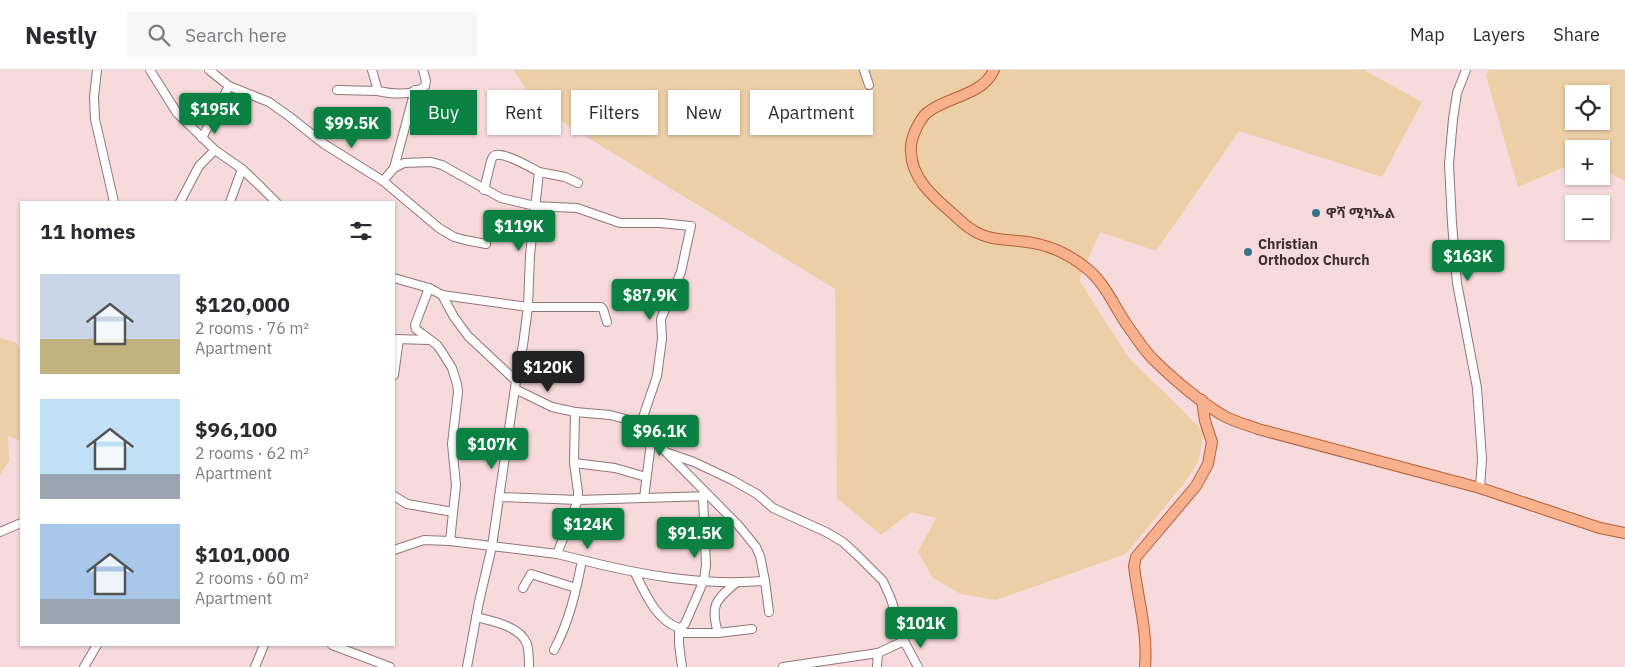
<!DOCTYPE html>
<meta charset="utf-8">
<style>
body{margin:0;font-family:"IBM Plex Sans","Noto Sans Ethiopic",sans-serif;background:#f7f7f7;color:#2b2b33;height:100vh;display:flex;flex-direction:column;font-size:19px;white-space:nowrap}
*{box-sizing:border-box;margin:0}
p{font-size:16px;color:#7c7c81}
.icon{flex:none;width:28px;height:28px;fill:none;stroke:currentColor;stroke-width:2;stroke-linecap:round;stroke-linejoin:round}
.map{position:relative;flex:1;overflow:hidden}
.side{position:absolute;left:20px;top:131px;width:375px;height:445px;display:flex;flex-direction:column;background:#fff;border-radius:0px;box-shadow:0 1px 4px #0004}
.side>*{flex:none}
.guide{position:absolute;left:410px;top:20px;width:475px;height:45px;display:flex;gap:10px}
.buttons{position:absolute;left:1565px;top:15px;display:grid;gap:10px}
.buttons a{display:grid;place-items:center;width:45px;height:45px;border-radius:0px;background:#fff;box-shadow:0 1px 4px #0004;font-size:25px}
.price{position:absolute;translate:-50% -42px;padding:0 11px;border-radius:5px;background:#0b8043;color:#fff;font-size:16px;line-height:32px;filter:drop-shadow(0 1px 2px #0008)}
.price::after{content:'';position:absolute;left:50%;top:30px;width:15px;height:11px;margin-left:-8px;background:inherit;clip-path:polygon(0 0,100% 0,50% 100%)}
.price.on{background:#222;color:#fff}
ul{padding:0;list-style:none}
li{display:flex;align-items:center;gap:15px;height:125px;padding:0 20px}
li span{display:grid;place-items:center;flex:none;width:140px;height:100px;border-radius:0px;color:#555}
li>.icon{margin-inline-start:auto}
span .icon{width:60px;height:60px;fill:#fffc;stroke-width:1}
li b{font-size:21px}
h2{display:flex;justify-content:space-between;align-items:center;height:60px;padding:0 20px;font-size:21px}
.pill{padding:0 18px;border-radius:0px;background:#fff;box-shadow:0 1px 4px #0004;font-size:18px;line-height:45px}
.pill.on{background:#0b8043;color:#fff}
header{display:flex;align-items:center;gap:30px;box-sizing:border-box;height:70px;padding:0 25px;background:#fff;border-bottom:1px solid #e1e1e2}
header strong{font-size:24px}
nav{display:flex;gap:28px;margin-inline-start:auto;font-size:18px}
.search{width:350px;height:45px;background:#f7f7f7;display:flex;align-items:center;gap:12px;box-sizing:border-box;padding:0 18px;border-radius:0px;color:#7c7c81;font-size:19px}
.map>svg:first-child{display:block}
</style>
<header>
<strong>Nestly</strong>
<div class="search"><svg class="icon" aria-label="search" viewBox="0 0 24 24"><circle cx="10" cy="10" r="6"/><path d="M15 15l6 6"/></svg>Search here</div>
<nav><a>Map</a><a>Layers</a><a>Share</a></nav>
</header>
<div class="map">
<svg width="1625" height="597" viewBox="0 0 1625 597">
<rect width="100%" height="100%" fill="#f7dadb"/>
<g fill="#eccfa6" fill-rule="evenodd">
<polygon points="513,0 1364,0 1422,32 1382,107 1239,61 1156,181 1100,162 1079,210 1129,288 1204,362 1198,392 1182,416 1126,484 996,530 961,524 933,508 918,482 936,448 911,442 881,465 837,428 835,219 541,39"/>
<path d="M1488 0H1625V111L1601 99V79H1574V93L1518 117 1486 6ZM1574 24H1601V51H1574Z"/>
<polygon points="0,268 17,273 21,282 21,371 8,366 9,391 0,405"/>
</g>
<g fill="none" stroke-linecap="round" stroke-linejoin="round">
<g stroke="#917678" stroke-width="10">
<g id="minor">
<polyline points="97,0 94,27 95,49 114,132"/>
<polyline points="150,0 177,43 215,80 242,99 259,115 276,132"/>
<polyline points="209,0 229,16 269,32 290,47 324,74 383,111 439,158 454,167 465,170 486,174"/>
<polyline points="864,0 869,15"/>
<polyline points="1466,0 1457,23 1453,49 1449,94 1452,153 1457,213 1477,318 1482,389 1480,418"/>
<polyline points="337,20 378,21 372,0"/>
<path d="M378 21C392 24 413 26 425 16L426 11 423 0"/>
<polyline points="202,68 229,16"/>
<polyline points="394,98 415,20"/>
<polyline points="539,102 565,107 578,113"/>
<polyline points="383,111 394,98 404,93 431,92 442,95 501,128 535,136 577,138 620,153 660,153 691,156 681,202 661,249 662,269 657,306 641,353"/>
<path d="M484 120 491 91C493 87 492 86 496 85 506 83 530 97 539 102L530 185 528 237 523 275 516 311"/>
<polyline points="180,132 199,96 215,80"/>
<polyline points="230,132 242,99"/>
<polyline points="394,208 429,218 442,225 528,237 601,237 603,239 607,252"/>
<polyline points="429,218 415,255 416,259 421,263 437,275 442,282 452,298 457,314 458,322 452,374 456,415 450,471"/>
<polyline points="442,225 454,247 468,266 516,311 492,476 479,532 467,597"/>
<polyline points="394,269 430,270"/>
<polyline points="394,305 399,269"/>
<polyline points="515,319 552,337 575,342"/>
<polyline points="668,383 694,392 732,410 757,424 773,438 826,462 843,472 856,484 883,511 891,529 904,571 918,597"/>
<polyline points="574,393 615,398 646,407"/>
<polyline points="394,426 407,434 453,442"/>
<polyline points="499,427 578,430 578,422 574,393 575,342 610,345 641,353 646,357 659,375 739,456 756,477 760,486 765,511"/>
<polyline points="644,428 652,365"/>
<polyline points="0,462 21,453"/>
<polyline points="394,480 424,470 450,471 557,484"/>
<path d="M582 490C641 505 703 516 765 511L769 542"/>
<path d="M635 503C645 523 656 550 679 558V574L682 597"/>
<polyline points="523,518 531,504 576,518"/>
<path d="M476 547C492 551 520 556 527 574 529 581 529 589 529 597"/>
<polyline points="679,558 682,557 685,554 704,510 706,495 703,427"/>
<polyline points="679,563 718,563 752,559"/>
<path d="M718 563C710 536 715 530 736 513"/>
<polyline points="332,575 390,597"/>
<path d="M554 580C569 552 576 522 582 490L557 484 578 430 709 426"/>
<polyline points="84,597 97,575"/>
<polyline points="255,597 264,575"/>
<polyline points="783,597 878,583"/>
<polyline points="877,597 878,583 904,571"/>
</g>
</g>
<g stroke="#b3623b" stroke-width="12">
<g id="major">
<path d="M994 0C982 26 948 26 928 42 923 45 920 52 917 57 913 65 910 73 911 82 912 114 942 133 963 153 988 175 1009 167 1038 174 1056 178 1071 186 1085 197 1104 211 1114 236 1127 255 1136 267 1144 281 1155 291 1172 308 1205 336 1226 347 1236 352 1248 355 1258 359L1480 418 1600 458 1625 463"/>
<path d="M1145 597C1148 562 1138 530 1134 496L1136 487 1196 416 1208 394 1212 372 1205 351 1202 330"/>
</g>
</g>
<use href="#minor" stroke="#fff" stroke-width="8"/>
<use href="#major" stroke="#f8b08d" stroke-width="10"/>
</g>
<g fill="#357489" stroke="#f7dadb" stroke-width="2">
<circle cx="1316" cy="143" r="5"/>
<circle cx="1248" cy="182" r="5"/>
</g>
<g text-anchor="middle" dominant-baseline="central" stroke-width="4" stroke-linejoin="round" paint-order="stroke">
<g font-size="14" font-weight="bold" fill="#3c3131" stroke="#f7dadb" text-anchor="start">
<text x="1326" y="143">ዋሻ ሚካኤል</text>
<text x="1258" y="174">Christian<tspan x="1258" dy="16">Orthodox Church</tspan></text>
</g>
</g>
</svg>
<div class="buttons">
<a><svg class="icon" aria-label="locate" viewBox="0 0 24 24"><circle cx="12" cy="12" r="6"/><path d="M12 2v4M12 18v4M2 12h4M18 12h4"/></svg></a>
<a>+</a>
<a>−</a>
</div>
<b class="price" style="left:215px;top:65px">$195K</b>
<b class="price" style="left:352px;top:79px">$99.5K</b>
<b class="price" style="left:519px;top:182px">$119K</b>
<b class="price" style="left:1468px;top:212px">$163K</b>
<b class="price" style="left:650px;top:251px">$87.9K</b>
<b class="price on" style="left:548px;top:323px">$120K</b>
<b class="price" style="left:660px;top:387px">$96.1K</b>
<b class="price" style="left:492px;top:400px">$107K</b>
<b class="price" style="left:588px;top:480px">$124K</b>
<b class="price" style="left:695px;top:489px">$91.5K</b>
<b class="price" style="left:921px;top:579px">$101K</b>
<div class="guide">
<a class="pill on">Buy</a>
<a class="pill">Rent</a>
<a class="pill">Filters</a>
<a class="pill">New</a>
<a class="pill">Apartment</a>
</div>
<section class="side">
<h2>11 homes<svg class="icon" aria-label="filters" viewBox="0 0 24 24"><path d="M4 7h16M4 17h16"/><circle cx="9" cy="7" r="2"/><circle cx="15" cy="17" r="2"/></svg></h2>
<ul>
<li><span style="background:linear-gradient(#c9d6e8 65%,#c2b280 0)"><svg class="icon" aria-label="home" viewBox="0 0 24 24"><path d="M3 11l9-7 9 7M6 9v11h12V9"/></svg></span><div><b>$120,000</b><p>2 rooms · 76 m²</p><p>Apartment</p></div></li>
<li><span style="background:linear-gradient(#bfe0f5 75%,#9aa5b1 0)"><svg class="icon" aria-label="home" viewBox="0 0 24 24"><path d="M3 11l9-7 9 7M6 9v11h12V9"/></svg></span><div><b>$96,100</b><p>2 rooms · 62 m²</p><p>Apartment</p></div></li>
<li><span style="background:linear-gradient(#a9c7e8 75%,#9aa5b1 0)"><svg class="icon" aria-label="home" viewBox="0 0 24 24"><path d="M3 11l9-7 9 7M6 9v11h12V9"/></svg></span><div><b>$101,000</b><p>2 rooms · 60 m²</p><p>Apartment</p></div></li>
</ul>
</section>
</div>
